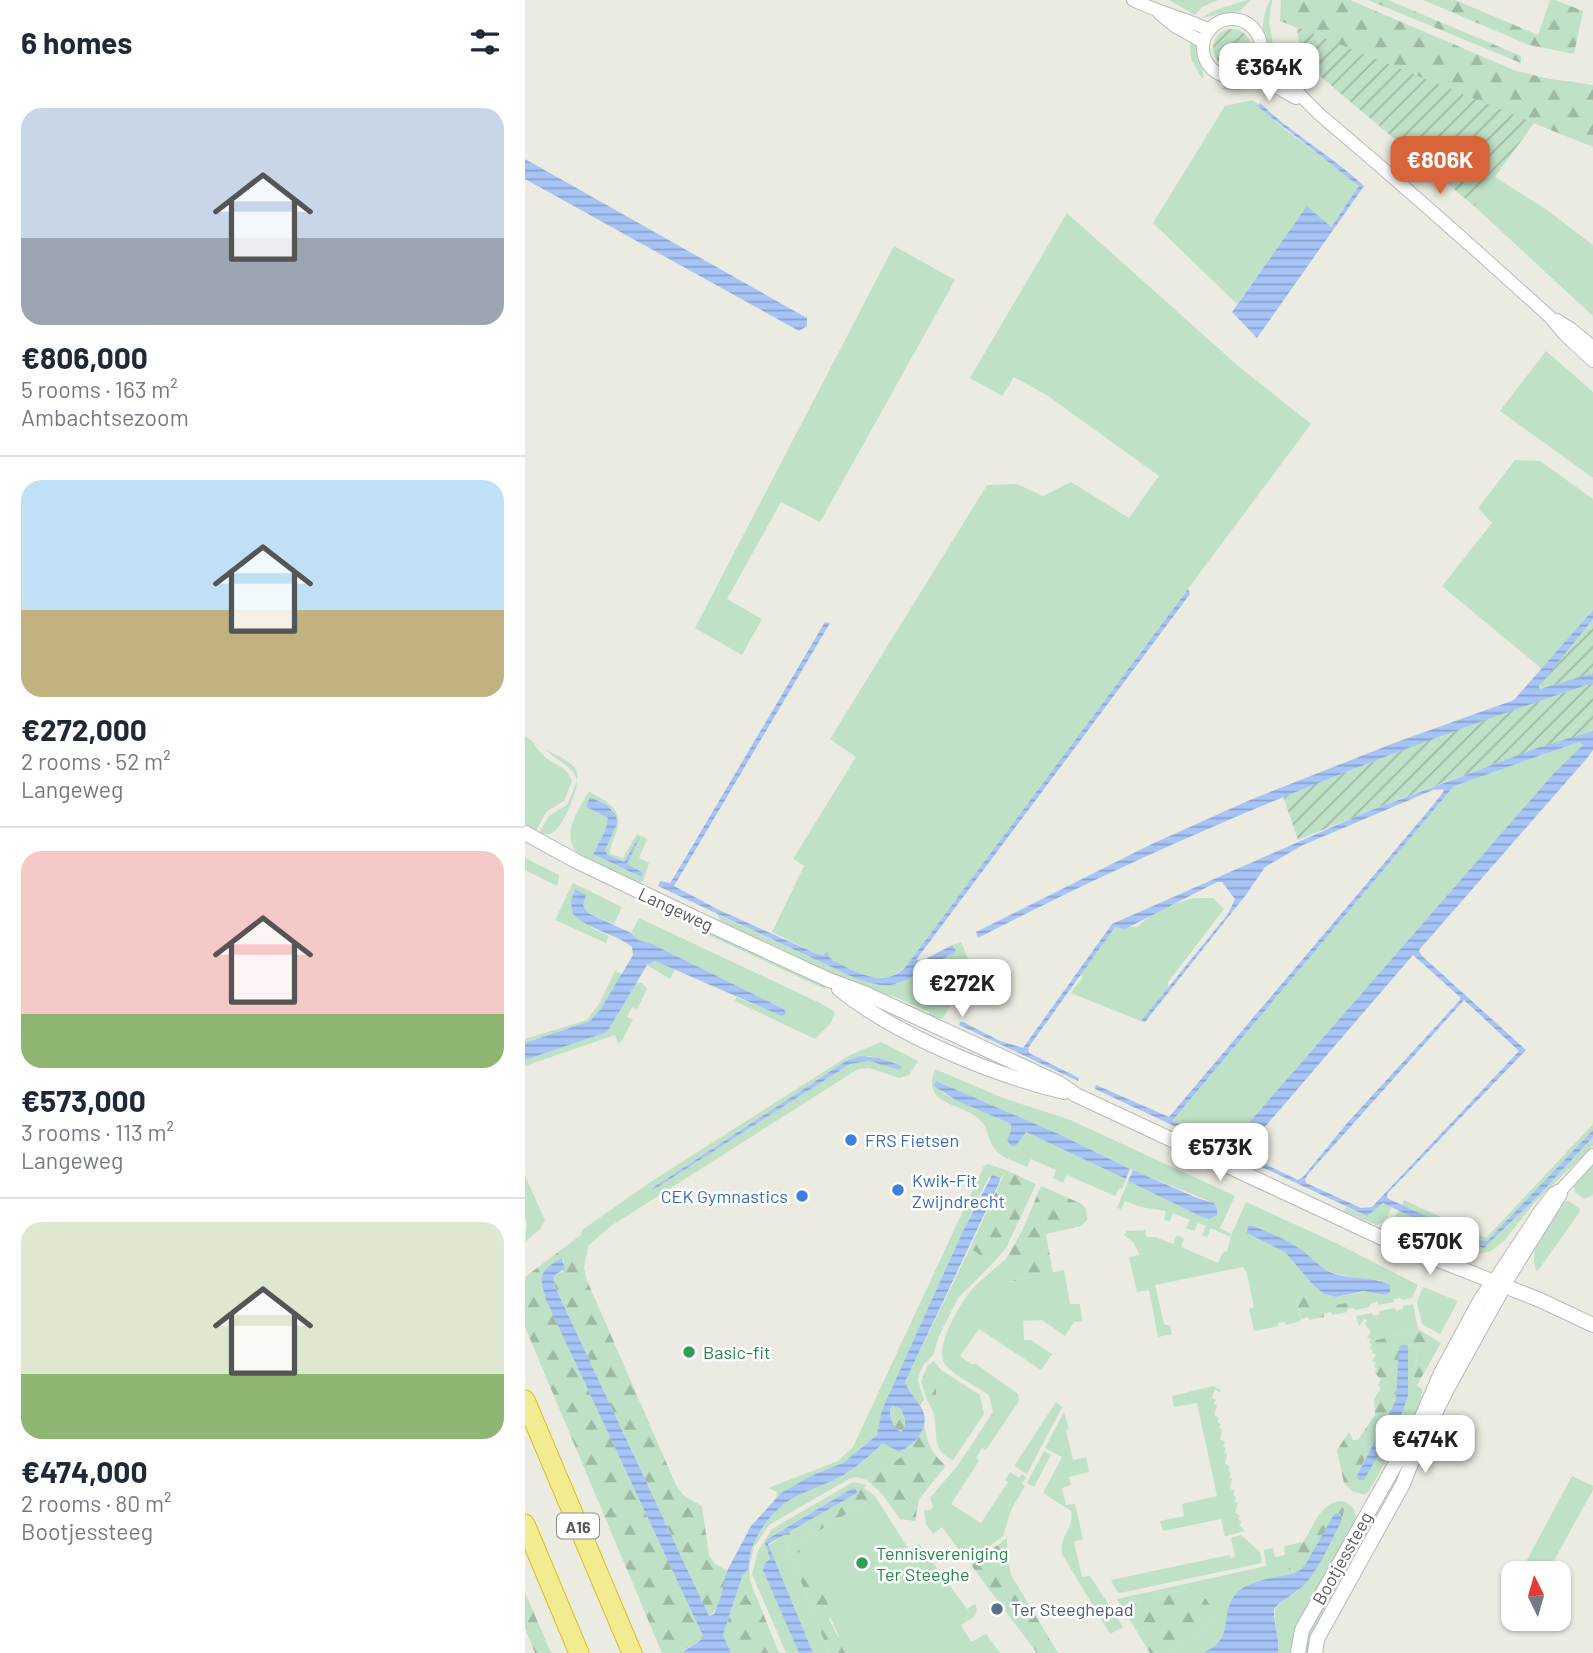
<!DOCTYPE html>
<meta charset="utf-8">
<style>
body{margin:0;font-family:Barlow,sans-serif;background:#f6f6f7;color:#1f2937;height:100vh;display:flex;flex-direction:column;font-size:26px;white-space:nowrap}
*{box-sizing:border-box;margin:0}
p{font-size:23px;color:#747a83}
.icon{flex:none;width:38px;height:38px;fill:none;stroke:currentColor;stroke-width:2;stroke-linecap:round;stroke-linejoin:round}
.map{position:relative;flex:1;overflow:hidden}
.details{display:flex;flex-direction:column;background:#fff;width:525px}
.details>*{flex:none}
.needle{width:46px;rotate:355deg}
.buttons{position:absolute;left:976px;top:1561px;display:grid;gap:14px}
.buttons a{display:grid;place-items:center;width:70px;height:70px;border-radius:14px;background:#fff;box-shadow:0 2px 5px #0004;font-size:35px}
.price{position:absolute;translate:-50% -60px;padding:0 16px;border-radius:14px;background:#fff;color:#222;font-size:23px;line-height:46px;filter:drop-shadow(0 2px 4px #0008)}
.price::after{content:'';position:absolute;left:50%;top:42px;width:21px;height:16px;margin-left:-10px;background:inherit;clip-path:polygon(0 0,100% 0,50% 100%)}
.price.active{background:#d8643a;color:#fff}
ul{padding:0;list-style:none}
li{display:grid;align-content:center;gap:14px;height:371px;padding:0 21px}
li+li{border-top:2px solid #e0e1e3}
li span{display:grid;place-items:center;height:217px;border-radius:21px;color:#555}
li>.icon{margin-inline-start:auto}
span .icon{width:126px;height:126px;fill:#fffc;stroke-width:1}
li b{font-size:30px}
h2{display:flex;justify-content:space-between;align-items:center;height:84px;padding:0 21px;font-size:30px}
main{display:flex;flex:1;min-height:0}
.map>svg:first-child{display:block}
</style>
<main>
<section class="details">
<h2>6 homes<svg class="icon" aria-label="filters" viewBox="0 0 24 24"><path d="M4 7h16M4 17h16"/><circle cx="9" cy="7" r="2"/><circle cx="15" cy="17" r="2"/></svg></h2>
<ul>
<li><span style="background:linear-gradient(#c9d6e8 60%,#9aa5b1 0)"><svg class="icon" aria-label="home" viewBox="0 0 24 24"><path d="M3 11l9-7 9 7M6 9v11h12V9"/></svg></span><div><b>€806,000</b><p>5 rooms · 163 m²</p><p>Ambachtsezoom</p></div></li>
<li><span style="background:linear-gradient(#bfe0f5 60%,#c2b280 0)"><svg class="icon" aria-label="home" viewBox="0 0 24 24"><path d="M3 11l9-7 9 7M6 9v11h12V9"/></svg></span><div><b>€272,000</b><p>2 rooms · 52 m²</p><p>Langeweg</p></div></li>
<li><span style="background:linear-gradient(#f6c9c9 75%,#8fb573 0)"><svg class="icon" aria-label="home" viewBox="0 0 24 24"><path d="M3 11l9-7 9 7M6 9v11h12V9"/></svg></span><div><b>€573,000</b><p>3 rooms · 113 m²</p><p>Langeweg</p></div></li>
<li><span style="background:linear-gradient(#dfe7d0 70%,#8fb573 0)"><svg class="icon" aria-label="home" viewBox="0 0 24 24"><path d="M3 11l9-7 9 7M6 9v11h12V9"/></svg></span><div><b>€474,000</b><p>2 rooms · 80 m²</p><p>Bootjessteeg</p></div></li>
</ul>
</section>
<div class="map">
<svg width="1068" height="1653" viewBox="0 0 1068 1653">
<defs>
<pattern id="forest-firs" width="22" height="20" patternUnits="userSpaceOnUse" patternTransform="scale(1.75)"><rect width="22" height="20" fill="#bfe1c6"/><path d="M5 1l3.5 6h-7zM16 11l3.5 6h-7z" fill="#9eb9a4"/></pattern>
<pattern id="garden-furrows" width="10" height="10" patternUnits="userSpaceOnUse" patternTransform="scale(1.75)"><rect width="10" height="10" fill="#bfe1c6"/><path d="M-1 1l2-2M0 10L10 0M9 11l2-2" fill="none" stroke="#9eb9a4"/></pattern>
<pattern id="water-rules" width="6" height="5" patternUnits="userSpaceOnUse" patternTransform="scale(1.75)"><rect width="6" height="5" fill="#a6c4f6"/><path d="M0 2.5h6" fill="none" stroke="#8aa2cb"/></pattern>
</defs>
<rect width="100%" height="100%" fill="#ebebe1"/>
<g fill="#bfe1c6" fill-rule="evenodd">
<polygon points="644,0 693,0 677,7 670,15"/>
<polygon points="722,0 726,0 715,11 676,18 688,11"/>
<path d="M745 0H747L744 22 749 49 746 62C736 44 735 18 745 0Z"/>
<path d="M665 39C675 49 679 67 678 80L666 59Z"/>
<path d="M724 80 733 82C722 91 710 91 696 89L707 82Z"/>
<polygon points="728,100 758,128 835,186 805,227 782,207 712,304 628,223 700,106"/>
<polygon points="970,177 1022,210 1068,245 1068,316 949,206"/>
<polygon points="542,213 712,365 786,424 382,965 365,978 342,977 308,961 304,957 303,951 298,955 292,954 247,932 279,866 268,859 331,757 305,739 462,485 492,484 518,496 546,482 604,518 634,476 523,396 489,377 477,396 445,378"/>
<polygon points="369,246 430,280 295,522 256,502 202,599 237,619 217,655 170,628"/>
<polygon points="1021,351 1068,392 1068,478 975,411"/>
<polygon points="990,460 1015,461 1068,499 1068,610 1017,669 917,586 967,523 953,508"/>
<path d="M0 736C11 743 8 745 16 753 25 764 42 765 47 781L39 801 21 812 11 831 0 825Z"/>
<polygon points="1054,742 1058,745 1029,773 707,1142 703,1145 647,1121 929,786"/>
<path d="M22 750C30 755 44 760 50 768 59 780 40 822 30 831 25 835 21 835 14 833L24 816 42 805 52 781C48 764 31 762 22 750Z"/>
<path d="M65 792C87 804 101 812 89 838 87 844 85 848 85 854L98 858 112 834 122 839 114 858 124 863 118 881 113 883 51 852C37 832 53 811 63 793ZM73 800 88 810 92 824 80 850 83 855 98 863 115 837 101 865 118 873 116 877 68 854 80 831 83 818 61 807Z"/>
<polygon points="0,858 34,875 32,886 0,870"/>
<polygon points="48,883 97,907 89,924 63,913 58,905 59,898 51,890 66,928 84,936 81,943 30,920"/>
<path d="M670 898H688L699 909 643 982V988L616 1021 546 993 558 977 555 975 590 927H613C625 913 651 902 670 898Z"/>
<path d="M192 914 330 978C341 981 353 985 364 985 383 984 414 961 431 951L427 945 436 942 444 962 443 969 419 1017 414 1020 404 1019V1012L368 996 350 994 196 921Z"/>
<polygon points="114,918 297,1004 310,1012 306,1023 290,1039 210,1001 211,997 252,1014 259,1009 127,944 113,940 106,933"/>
<polygon points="182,931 285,978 299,986 302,990 181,934"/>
<polygon points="130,961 150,969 145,979 122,965"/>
<polygon points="90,971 97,974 75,1010 65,1021 0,1043 0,1039 62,1020 74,1004"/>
<polygon points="110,982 117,983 122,989 112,1009 107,1007 102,1017 108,1019 97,1041 93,1043 90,1035 0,1066 0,1060 82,1032"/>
<path d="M356 1042 393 1061 384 1075 374 1078 344 1068 333 1069 86 1226 63 1246 56 1235 57 1230 124 1183 325 1055ZM345 1056 377 1066 375 1070 344 1061 325 1064 128 1190 126 1189 321 1061Z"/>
<path d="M410 1069 478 1098 543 1119 710 1196 695 1228 707 1234 705 1237 686 1228 682 1237 677 1235 681 1226 673 1223 669 1231 661 1228 665 1220 648 1213 645 1221 639 1220 641 1211 616 1207 600 1201 596 1209 592 1208 603 1181 680 1218 689 1203 605 1169 536 1135 411 1081 419 1094 486 1124V1131L482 1140 486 1146H491L501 1132 601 1179 597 1189 594 1188 590 1196 542 1175 538 1183 528 1178 531 1170 506 1159 502 1167C492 1162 475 1158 469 1148 462 1138 464 1127 454 1119 435 1102 396 1106 410 1069Z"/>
<polygon points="1068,1124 1068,1130 962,1241 953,1240 877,1205 879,1200 961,1238"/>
<polygon points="1068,1137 1068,1146 1009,1203 979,1241 966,1251 945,1256 932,1254 861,1230 874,1210 948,1246 959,1248 1014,1195"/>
<polygon points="463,1164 481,1170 475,1180 467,1175 463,1178 439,1229 352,1435 318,1463 288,1475 251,1497 252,1492 243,1488 313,1461 328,1447 459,1166"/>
<polygon points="1068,1165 1068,1195 1059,1199 1050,1192 1049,1186"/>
<polygon points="0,1176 20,1220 15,1229 0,1242 2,1223 0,1219"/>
<path d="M1044 1201 1055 1209 1054 1213 1012 1272C1001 1247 1024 1223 1036 1202Z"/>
<path d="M721 1202 815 1245 893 1285 887 1298 877 1300 875 1298 868 1299 869 1302 853 1305V1301L803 1306 771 1299 776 1321 761 1325 760 1322 753 1323 754 1326 729 1331 724 1309 729 1307 722 1274 718 1267 630 1285 639 1324 645 1326 647 1334 633 1337 624 1290 612 1292 604 1257 615 1255 608 1242 599 1235 602 1231 620 1230 621 1237H630L648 1244 652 1235 659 1239 656 1247 693 1263 698 1252 702 1251 707 1233ZM728 1226 770 1245 796 1267 809 1273 833 1279 854 1280 865 1293 860 1295 843 1291 811 1297 799 1294 789 1286 760 1252Z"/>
<path d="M857 1203 866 1206C865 1214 860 1223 851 1225L818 1211 821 1207 842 1216Z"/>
<polygon points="445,1248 467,1264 433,1298 414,1336 408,1355 399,1364 395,1372 393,1380 399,1400 395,1406 384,1393 380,1382"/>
<path d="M481 1259 485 1282 539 1270 545 1304H555L557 1321 549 1322 540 1336 517 1320 498 1321 499 1340H506L527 1354 516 1370 454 1329 435 1356 446 1364H451L493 1394 494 1401 461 1450 457 1448 451 1458 454 1461 426 1504 456 1523 483 1482 480 1480 485 1472 494 1478 497 1474 501 1477 497 1484 500 1486 486 1510 478 1536 443 1562 417 1527 408 1534 401 1524 399 1510H406L408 1506 405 1498 433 1465 468 1412 464 1395C452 1387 426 1374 419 1363 410 1348 434 1305 444 1293 455 1280 468 1270 481 1259Z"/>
<polygon points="898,1287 933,1301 915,1334 897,1324 892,1302"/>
<polygon points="888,1304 893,1329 844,1342 846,1339 842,1337 846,1332 840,1324 842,1320 839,1319 834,1326 831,1316 847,1313 848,1316 855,1314 854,1311 870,1308 871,1311 878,1309 878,1306"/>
<polygon points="894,1343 888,1383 897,1389 893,1416 884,1432 867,1450 844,1491 840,1495 827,1491 833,1480 839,1479 883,1395 883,1345"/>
<path d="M416 1370 455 1395 459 1414 428 1460C406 1450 413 1434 409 1415 408 1410 404 1405 402 1400L412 1397 410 1384Z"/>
<polygon points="688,1386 695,1390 696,1393 690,1389 687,1398 691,1400 689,1403 692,1406 689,1415 694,1418 692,1422 696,1424 694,1428 697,1430 695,1439 700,1442 698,1446 701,1449 699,1452 702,1455 700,1463 705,1467 703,1470 706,1473 704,1477 707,1479 705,1488 710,1491 708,1495 711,1497 709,1501 713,1503 710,1512 715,1516 713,1519 717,1522 714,1525 720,1531 700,1536 696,1519 638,1531 635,1521 659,1516 657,1504 692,1496 672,1403 649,1407 647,1396"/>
<polygon points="531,1402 537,1407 502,1474 489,1466"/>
<path d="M539 1412 544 1429 541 1430 548 1460 561 1457 564 1472 544 1477 546 1485 537 1488 541 1505 550 1504 558 1539 549 1542 557 1577 565 1576 598 1627 585 1634 537 1554C534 1535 550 1528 546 1511L518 1493 537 1457 520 1448Z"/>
<path d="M358 1443 374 1452 376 1451 378 1456 342 1480 331 1477 324 1479 244 1525 229 1547 224 1568C222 1544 244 1513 265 1500 280 1490 299 1485 315 1477 332 1468 345 1456 358 1443Z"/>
<polygon points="519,1451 526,1455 509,1487 502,1483"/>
<polygon points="1047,1476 1068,1486 1068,1490 1022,1573 995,1573"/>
<polygon points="328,1482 342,1485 332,1493 328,1488 245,1537 241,1547 274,1653 261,1653 227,1574 233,1551 247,1529"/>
<polygon points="350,1496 384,1550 394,1544 442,1609 450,1604 452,1609 450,1616 436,1625 446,1642 461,1634 475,1653 321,1653 312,1638 314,1636 271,1545"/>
<path d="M821 1502 828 1508 833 1520 768 1653H753C755 1637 748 1624 750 1609L760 1598 772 1592 817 1520Z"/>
<polygon points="258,1535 304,1653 288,1653 243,1546"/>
<polygon points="716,1535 735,1552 737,1563 595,1593 593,1593 586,1580 704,1555 706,1558 710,1557 706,1538"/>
<path d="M764 1545V1575C750 1578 729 1580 717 1588 694 1605 710 1647 677 1653 667 1653 655 1653 644 1653L681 1627 689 1618 664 1587 650 1592 640 1590 598 1609 592 1599 741 1566 739 1550 748 1548 750 1557 760 1555 759 1546Z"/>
<polygon points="815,1576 786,1653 778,1653 778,1639"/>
</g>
<g fill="url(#forest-firs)">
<polygon points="756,0 825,0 991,71 1025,79 1068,85 1068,147 755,21"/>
<polygon points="843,0 863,0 996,56 996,63"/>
<polygon points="898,0 930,0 1013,35 1025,0 1030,0 1058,11 1049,54 1004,45"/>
<polygon points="481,1170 511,1184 481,1248 467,1264 445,1248"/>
<polygon points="516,1186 557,1204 561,1209 562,1220 556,1226 521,1234 528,1273 484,1282 481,1259 497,1231"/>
<path d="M56 1235 63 1246 59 1267 61 1278 151 1485 159 1496 177 1506 184 1555 189 1563 202 1571C199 1585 197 1608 184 1616L31 1289 28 1279 31 1274 38 1272 39 1260 37 1258C15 1272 14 1274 21 1300L179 1638 159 1650V1653H137L0 1327V1277Z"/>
<path d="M779 1293C806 1316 823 1297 853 1301L845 1304V1307L830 1310 829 1308 822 1309V1312L807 1315 806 1312 799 1314V1317L784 1320 783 1317 776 1319 771 1299Z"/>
<polygon points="893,1329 916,1343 892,1385 888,1383 894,1344 877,1345 871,1400 832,1474 833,1480 827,1491 819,1483 812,1450 824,1432 828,1440 833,1440 850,1415 849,1399 856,1388 853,1385 856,1380 850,1373 852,1369 849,1367 851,1363 847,1361 851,1355 847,1353 848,1351 845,1348 847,1345 844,1342"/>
<polygon points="409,1361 416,1370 410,1384 412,1398 402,1400 396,1382 403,1365"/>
<path d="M368 1406 376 1409C380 1418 383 1424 376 1432 368 1429 365 1418 365 1409Z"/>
<path d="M399 1423C402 1441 405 1452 419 1464L420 1467 394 1499 390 1521 375 1519 357 1494 342 1480 378 1456 376 1451C389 1445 394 1436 399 1423Z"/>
<polygon points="337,1486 350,1496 271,1545 305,1601 302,1603 308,1616 304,1619 321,1653 304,1653 258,1535 332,1493"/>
<path d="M816 1501 821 1502 817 1520V1517L810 1514 780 1565 774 1571 764 1575V1545L778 1542C789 1527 794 1503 816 1501Z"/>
<polygon points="482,1538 482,1557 486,1575 533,1653 512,1653 446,1565"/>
<polygon points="224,1568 225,1581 254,1653 206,1653 198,1635 217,1577"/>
<path d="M664 1587C677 1591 688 1605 689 1618L681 1627 644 1653H625L598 1609 640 1590 650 1592Z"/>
<polygon points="0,1592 26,1653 10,1653 0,1628"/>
</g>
<g fill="url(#garden-furrows)">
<polygon points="772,27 792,35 1009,123 949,206 776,60"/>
<circle cx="707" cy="48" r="19"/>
<polygon points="1068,619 1068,673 1015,689 1014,685"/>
<path d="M1068 683V731C968 762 870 800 773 840L758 796 960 719Z"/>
</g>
<g fill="url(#water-rules)" fill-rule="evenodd">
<path d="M735 103C767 134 807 156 839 186L732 338 707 312 782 206 806 227 834 186 732 106Z"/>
<polygon points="0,159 282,318 282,326 274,331 0,179"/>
<path d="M663 589 665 594 391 960 397 961 427 945 431 951C413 962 391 978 370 984 358 988 342 982 330 978L133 886 135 881 145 883 149 877 300 622 305 623 149 886 194 910 292 954 298 955 303 951 304 957 309 961C333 973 361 990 382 965Z"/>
<path d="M1068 610V619L1014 686 1015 689 1068 673V683C857 753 651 835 453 938L451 932 629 843 725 800 869 743 989 700Z"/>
<path d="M1068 731V750L1063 757 894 950 896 955 1001 1050 862 1194V1198L953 1240 962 1241 1068 1130V1137L1014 1195 959 1248 948 1246 858 1203 842 1216 570 1089 571 1085 644 1117 904 810 919 791 918 789 908 790 778 845 740 867 720 896 620 1022 616 1021 703 914 710 899 697 882H692L600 929 590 927 503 1048 504 1053 554 1078 553 1081 434 1025 435 1022H438L475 1041 498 1048 587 924 839 813 1012 748ZM1054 742 1058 745 1029 773 707 1142 703 1145 647 1121 929 786ZM888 955 935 997V1000L823 1122 778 1177 773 1180 721 1155 720 1150ZM939 1000 994 1051 847 1207 836 1208 781 1183 780 1179 784 1173Z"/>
<polygon points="65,797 82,805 91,815 92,824 80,850 83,855 99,862 114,837 115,837 102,864 118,873 116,877 68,854 80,831 83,818 61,807"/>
<path d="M50 889 61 895 58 905 63 913 106 933 113 940 127 944 259 1009 261 1013 257 1016 252 1014 130 961 122 965 82 1032 0 1060V1043L65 1021 75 1010 108 955 107 947C90 933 65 931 48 914L46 902Z"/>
<polygon points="336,1056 354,1058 377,1066 375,1070 344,1061 325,1064 128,1190 126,1189 321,1061"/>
<polygon points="411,1081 536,1135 605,1169 601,1179 501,1132 491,1146 486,1146 482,1140 486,1131 486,1124 431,1100 409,1086"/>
<polygon points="608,1170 672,1198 689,1203 692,1209 692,1215 684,1219 677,1217 603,1181"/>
<path d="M467 1175 475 1178V1181L380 1382C384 1394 393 1400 398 1411 405 1428 389 1445 374 1452L358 1443C345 1456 331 1468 315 1477 299 1485 280 1491 265 1500 244 1513 222 1544 224 1568L217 1577 198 1635 206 1653H159V1651L179 1638 21 1300C14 1275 14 1271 37 1258L40 1269 31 1274 28 1279 31 1289 184 1616 189 1614 195 1599 202 1571 226 1526 256 1493 288 1475 318 1463 352 1435 357 1410 439 1229ZM368 1406 376 1409C380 1418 383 1424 376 1432 368 1429 365 1418 365 1409Z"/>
<path d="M723 1226H728C742 1232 756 1237 769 1245 784 1253 793 1268 810 1274 828 1280 847 1276 865 1285V1293L860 1295 839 1291 811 1297 799 1294 789 1286 760 1252 722 1233Z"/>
<polygon points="877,1345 883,1345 883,1395 878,1411 839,1480 833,1480 832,1475 871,1400 874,1347"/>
<polygon points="328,1488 331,1489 332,1493 243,1544 288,1653 274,1653 238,1570 240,1563 245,1559 240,1543 244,1538"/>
<path d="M810 1513 816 1514 817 1520C806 1540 796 1566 780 1584 770 1594 758 1598 749 1609 748 1624 755 1637 753 1653H677C714 1640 691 1609 715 1590 731 1577 756 1579 774 1571L780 1565Z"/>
</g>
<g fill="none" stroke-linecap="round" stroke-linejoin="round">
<g stroke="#b9b9bf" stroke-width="14">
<g id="tertiary">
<path d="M608 0C633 12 659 18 685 30"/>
<polyline points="634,13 651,27 678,42"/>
<circle cx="707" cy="48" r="29"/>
<path d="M734 60C760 74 778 101 801 120 877 184 951 250 1025 317L1039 334 1068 361"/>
<polyline points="724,72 771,98"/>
<polyline points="1032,320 1046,329 1068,347"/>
<polyline points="968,1282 1015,1211 1029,1193 1037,1189 1068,1155"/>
<polyline points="979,1286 1036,1194"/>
</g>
</g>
<g stroke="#b7b8be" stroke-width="16">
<g id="secondary">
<polyline points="0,833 51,861 181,923 304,980 339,993 534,1083 551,1095 855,1237 1015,1300 1068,1325"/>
<path d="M314 989C371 1035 468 1075 539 1092"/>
<polyline points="773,1653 777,1630 897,1417 916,1373 956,1299 968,1282"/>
<polyline points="790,1653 792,1639 878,1484 889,1456 923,1387 979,1286"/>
</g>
</g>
<g stroke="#d7bf15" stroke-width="21">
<g id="motorway">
<polyline points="0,1400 107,1653"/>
<polyline points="0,1524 54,1653"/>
</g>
</g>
<use href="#tertiary" stroke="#fff" stroke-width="12"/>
<use href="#secondary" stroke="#fff" stroke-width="14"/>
<use href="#motorway" stroke="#f2ec91" stroke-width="19"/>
</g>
<g fill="#3f7fe0" stroke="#fff" stroke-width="2.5">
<circle cx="326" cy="1140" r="7"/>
<circle cx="373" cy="1190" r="7"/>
<circle cx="277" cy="1196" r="7"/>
</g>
<g fill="#2e9e5b" stroke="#fff" stroke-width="2.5">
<circle cx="164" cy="1352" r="7"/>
<circle cx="337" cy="1563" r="7"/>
</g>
<circle fill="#5c6f8a" stroke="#fff" stroke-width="2.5" cx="472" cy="1609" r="7"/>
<g text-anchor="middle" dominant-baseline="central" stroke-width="5" stroke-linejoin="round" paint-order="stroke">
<rect fill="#fff" stroke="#8c8c90" stroke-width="2" x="32" y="1513.5" width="42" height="25" rx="5"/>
<g font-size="16" font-weight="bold" fill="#5a5b61">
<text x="53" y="1526">A16</text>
</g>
<g font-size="18" fill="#5a5b61" stroke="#fff">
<text transform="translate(151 909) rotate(25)">Langeweg</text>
<text transform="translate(817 1558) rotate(-61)">Bootjessteeg</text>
</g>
<g font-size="18" fill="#366cbe" stroke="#fff" text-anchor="start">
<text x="340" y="1140">FRS Fietsen</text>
<text x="387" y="1180">Kwik-Fit<tspan x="387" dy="21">Zwijndrecht</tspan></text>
<text x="263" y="1196" text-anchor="end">CEK Gymnastics</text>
</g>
<g font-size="18" fill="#27864d" stroke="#fff" text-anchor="start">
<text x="178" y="1352">Basic-fit</text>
<text x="351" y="1553">Tennisvereniging<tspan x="351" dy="21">Ter Steeghe</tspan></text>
</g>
<g font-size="18" fill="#4e5e75" stroke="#fff" text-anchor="start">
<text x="486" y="1609">Ter Steeghepad</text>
</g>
</g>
</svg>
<div class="buttons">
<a><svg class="needle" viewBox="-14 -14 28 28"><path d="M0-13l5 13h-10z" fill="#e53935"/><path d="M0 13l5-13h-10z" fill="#747a83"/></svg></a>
</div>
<b class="price" style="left:744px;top:103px">€364K</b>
<b class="price active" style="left:915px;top:196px">€806K</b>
<b class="price" style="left:437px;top:1019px">€272K</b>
<b class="price" style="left:695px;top:1183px">€573K</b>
<b class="price" style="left:905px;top:1277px">€570K</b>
<b class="price" style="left:900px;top:1475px">€474K</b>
</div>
</main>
